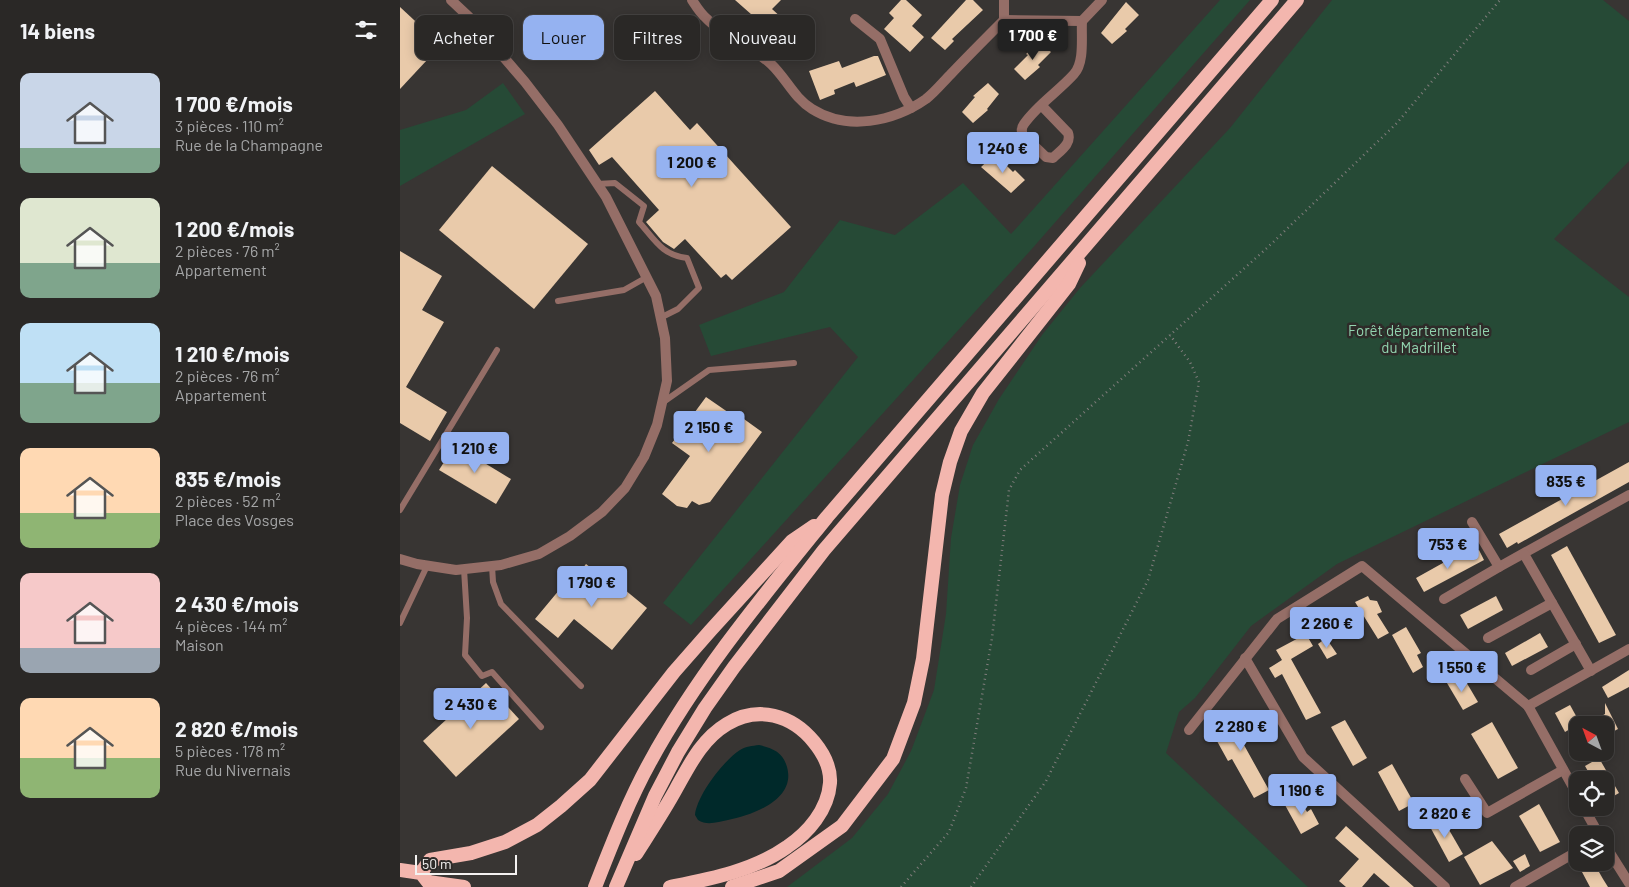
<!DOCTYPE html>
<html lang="fr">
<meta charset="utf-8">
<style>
body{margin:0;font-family:Barlow,sans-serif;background:#363432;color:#f1f3f6;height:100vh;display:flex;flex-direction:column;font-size:19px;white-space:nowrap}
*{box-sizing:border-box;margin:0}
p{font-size:16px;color:#a5a6a7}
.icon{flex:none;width:28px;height:28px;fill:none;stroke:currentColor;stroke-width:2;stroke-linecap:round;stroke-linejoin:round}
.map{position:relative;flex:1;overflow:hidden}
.panel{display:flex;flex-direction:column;background:#2a2826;width:400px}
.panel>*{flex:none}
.guide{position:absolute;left:15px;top:15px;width:475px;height:45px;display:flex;gap:10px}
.needle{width:32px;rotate:319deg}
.fabs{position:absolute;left:1169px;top:716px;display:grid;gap:10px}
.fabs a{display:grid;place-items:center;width:45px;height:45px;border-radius:10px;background:#2a2826;box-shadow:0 2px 12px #0003,0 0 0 1px #464443;font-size:25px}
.scale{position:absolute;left:15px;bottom:12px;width:102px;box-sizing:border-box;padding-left:5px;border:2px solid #f4f2f1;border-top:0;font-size:14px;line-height:18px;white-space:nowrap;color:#f4f2f1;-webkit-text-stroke:4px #2e2b29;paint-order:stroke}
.price{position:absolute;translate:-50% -42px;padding:0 11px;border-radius:5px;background:#95b2f1;color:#111;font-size:16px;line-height:32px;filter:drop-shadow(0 1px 2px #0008)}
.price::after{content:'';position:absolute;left:50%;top:30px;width:15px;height:11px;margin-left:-8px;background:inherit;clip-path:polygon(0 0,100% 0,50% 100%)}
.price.current{background:#222;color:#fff}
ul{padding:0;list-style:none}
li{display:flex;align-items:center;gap:15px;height:125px;padding:0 20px}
li span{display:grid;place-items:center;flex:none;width:140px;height:100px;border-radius:10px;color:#555}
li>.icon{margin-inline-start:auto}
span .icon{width:60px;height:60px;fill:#fffc;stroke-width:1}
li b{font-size:21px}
h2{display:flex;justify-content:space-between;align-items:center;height:60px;padding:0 20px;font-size:21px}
.chip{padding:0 18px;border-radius:10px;background:#2a2826;box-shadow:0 2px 12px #0003,0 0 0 1px #464443;font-size:18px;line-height:45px}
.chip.current{background:#95b2f1;color:#111}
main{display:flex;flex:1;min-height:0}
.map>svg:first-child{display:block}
</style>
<main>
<section class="panel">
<h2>14 biens<svg class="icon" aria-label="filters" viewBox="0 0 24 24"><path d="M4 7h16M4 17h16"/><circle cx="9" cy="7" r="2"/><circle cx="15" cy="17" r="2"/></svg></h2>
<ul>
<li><span style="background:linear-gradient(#c9d6e8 75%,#7fa58c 0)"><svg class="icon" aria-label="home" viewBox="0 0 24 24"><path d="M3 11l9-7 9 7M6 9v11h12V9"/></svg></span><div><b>1 700 €/mois</b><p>3 pièces · 110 m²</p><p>Rue de la Champagne</p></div></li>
<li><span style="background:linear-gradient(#dfe7d0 65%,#7fa58c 0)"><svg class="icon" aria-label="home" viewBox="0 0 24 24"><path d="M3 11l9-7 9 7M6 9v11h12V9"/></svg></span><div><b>1 200 €/mois</b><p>2 pièces · 76 m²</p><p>Appartement</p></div></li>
<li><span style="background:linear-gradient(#bfe0f5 60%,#7fa58c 0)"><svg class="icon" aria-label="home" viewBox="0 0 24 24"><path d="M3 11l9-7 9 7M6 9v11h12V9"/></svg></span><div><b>1 210 €/mois</b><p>2 pièces · 76 m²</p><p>Appartement</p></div></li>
<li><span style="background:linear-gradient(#ffd9b3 65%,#8fb573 0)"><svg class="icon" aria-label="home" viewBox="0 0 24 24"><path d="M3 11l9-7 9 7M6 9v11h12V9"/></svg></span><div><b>835 €/mois</b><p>2 pièces · 52 m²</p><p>Place des Vosges</p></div></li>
<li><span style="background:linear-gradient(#f6c9c9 75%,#9aa5b1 0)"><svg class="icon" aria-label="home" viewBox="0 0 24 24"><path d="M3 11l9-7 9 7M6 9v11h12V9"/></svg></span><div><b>2 430 €/mois</b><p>4 pièces · 144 m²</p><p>Maison</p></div></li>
<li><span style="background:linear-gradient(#ffd9b3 60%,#8fb573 0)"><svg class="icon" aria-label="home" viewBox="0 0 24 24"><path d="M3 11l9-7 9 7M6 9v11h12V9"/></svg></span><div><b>2 820 €/mois</b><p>5 pièces · 178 m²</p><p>Rue du Nivernais</p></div></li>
</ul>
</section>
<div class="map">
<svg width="1229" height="887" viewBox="0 0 1229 887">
<rect width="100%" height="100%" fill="#383533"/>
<g fill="#264a36">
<polygon points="820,0 850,0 630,251 291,625 263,603 458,357 430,327 311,356 299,325 384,292 440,220 495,235 563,183 611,234"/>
<polygon points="932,0 1203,0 1229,21 1229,161 1154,239 1229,297 1229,422 937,564 851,626 795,698 779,712 766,753 908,887 387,887 452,838 488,794 511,751 534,690 546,614 551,538 560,485 573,445 599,399 642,335 680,288 830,128"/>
<polygon points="103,83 125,114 0,186 0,130 66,110"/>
</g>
<path fill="#00292a" d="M359 745C372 748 382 752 386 764 399 798 354 815 328 820 318 822 307 826 298 820L295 815C297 795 324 760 340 750 346 746 352 746 359 745Z"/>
<g fill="#e9caaa">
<polygon points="335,0 381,0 372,9 395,30 404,21 415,32 394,55 382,44 376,51 353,30 360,22"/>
<polygon points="501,0 506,0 522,15 512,26 524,37 510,52 484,29 494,18 489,13"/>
<polygon points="566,0 573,0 583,10 552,39 554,41 545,50 531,38"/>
<polygon points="726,2 739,15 725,29 727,31 712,44 701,33"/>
<polygon points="0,7 41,45 0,89"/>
<polygon points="640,41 651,52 638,65 640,67 625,80 614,69 628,55 626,54"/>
<polygon points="474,56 478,56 486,75 456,87 454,82 434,90 435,94 420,100 409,71 439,61 442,68"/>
<polygon points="588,83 599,94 587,109 588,110 573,123 562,112 575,97 573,96"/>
<polygon points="255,91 290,130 297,123 391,227 332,280 326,274 321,278 285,239 274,249 263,242 246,222 259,210 212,157 199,165 189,150"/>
<polygon points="595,154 613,172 615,170 625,180 611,193 581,167"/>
<polygon points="92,166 188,244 134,309 39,230"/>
<polygon points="0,251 42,276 22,310 44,322 6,387 47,412 30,441 0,423"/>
<polygon points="306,397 335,417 337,414 362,432 310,502 299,505 292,501 287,508 277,506 262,494 290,456 272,443"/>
<polygon points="55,445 111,479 96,504 39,470"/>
<polygon points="1229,462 1229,482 1118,544 1117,542 1107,548 1099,534"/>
<polygon points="1167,546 1216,635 1199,643 1151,555"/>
<polygon points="1079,550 1084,560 1024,592 1016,578 1059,554 1062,559"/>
<polygon points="186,564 205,579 208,576 247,608 212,650 174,619 158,638 135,619 175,571 179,573"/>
<polygon points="968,596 970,600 977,601 982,612 977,614 989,633 978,639 955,602"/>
<polygon points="1096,596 1103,610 1068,629 1060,615"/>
<polygon points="1006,627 1021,653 1017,655 1023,667 1013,673 992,635"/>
<polygon points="1140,633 1148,647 1112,666 1105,653"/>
<polygon points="906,634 913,646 891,659 921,713 906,720 882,674 875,678 869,668 882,660 876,650"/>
<polygon points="926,638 937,654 927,659 918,644"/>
<polygon points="1229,670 1229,687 1208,698 1202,687"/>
<polygon points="1062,675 1078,702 1063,710 1047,683"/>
<polygon points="86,683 119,719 56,777 23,741"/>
<polygon points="1205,703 1218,729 1205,736 1205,725 1186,725 1205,714"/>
<polygon points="1170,705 1180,723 1165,732 1155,713"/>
<polygon points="850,712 858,726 839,736 869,790 854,798 832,759 828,761 812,732"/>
<polygon points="945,720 967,758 953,766 931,727"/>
<polygon points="1092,722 1118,768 1098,779 1071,734"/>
<polygon points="1199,758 1219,793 1205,801 1205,780 1193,780 1185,766"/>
<polygon points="992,764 1014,803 999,811 978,772"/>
<polygon points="899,797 907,812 911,809 919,824 901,834 885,805"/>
<polygon points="1139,804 1160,842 1140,852 1119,816"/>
<polygon points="1041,816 1063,854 1049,862 1028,823"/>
<polygon points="946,826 986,862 1014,887 990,887 974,873 962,887 946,887 939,881 959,859 935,838"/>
<polygon points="1092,841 1113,868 1080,885 1064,857"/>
<polygon points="1125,854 1130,866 1120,872 1113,861"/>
<polygon points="1195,865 1203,879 1208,887 1190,887 1182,872"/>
</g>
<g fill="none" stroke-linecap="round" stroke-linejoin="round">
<g stroke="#807d7c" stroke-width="2.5" stroke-dasharray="1 4" stroke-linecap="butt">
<polyline points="501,887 549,832 566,788 592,638 609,490 620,470 867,248 997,123 1100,0"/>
<polyline points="571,887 646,781 748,580 788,442 799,382 790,362 770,335"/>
</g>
<g stroke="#956e67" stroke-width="6">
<path d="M197 184 215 183 244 206 239 222C255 240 262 255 287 258L299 288 278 309 260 318"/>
<polyline points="158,301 224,290 247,277"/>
<polyline points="262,403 309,370 394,363"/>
<polyline points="0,510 97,350"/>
<polyline points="92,566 93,582 101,604 181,686"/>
<polyline points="64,569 67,618 65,655 82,676 92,672 141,727"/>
<polyline points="0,623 27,566"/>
</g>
<g stroke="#956e67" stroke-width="10">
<path d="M292 0C296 6 300 13 306 18 324 37 351 46 371 64 386 78 394 98 412 109 447 131 493 122 526 99 535 92 543 82 550 75 568 56 586 38 604 20"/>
<polyline points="455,19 480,39 504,97 511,108"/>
<polyline points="604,20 682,21 702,0"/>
<polyline points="604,20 604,0"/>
<path d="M642 106 668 133C672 144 660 151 653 158L646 157 623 135C621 131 621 128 624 124 637 105 659 91 674 74 685 62 681 36 682 21"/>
<polyline points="1072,522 1099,567 1229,495"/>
<polyline points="1124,554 1191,671"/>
<polyline points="0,559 17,564 56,570 101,565 139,554 170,536 202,512 225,488 244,457 257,425 267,381 265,338 256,296 206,197 158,125 125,82 69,17 51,0"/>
<polyline points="1044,599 1099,567"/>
<polyline points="1088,638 1152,603"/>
<polyline points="845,658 903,757 1045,887"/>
<polyline points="1131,670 1176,644"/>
<polyline points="1128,706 1229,649"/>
<polyline points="789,730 877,619 962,566 1128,706 1178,796"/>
<polyline points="1065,779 1087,813 1163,770"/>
<polyline points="1184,808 1199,835"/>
<polyline points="1205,845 1229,883"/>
<polyline points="1115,887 1178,851"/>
</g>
<g stroke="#f3b6ae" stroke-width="14">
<path d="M236 854C250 832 264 811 276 789 290 764 302 739 327 724 358 705 392 715 414 742 423 753 431 767 430 783 428 810 408 833 387 847 353 871 310 879 270 887"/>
<polyline points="0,870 21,873 28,882 64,887"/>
<polyline points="21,873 30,860 71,853 105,842 137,825 161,806 190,780 274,672 310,631 392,541 414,526"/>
<path d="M195 887C212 844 228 802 250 762 298 674 364 595 427 517L872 0"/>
<polyline points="216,887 255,796 278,752 305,708 334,667 424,550 897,0"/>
<polyline points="332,887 379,871 442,826 493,759 514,703 523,659 542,495 550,462 561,431 583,393 669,284 679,263"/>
</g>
</g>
<g text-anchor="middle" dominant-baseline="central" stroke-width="5" stroke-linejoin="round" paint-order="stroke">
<g font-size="15" fill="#92d4af" stroke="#2e2b29">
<text x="1019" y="330">Forêt départementale<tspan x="1019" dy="17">du Madrillet</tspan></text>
</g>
</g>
</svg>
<div class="fabs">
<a><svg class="needle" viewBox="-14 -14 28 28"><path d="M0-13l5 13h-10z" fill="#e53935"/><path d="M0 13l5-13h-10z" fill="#a5a6a7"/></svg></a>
<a><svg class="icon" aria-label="locate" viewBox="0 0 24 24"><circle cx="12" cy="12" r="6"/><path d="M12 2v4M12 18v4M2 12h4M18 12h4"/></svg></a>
<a><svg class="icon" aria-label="layers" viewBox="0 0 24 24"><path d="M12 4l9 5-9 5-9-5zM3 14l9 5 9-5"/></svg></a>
</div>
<div class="scale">50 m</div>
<b class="price current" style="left:633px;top:61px">1 700 €</b>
<b class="price" style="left:603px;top:174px">1 240 €</b>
<b class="price" style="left:292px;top:188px">1 200 €</b>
<b class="price" style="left:309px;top:453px">2 150 €</b>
<b class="price" style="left:75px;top:474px">1 210 €</b>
<b class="price" style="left:1166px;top:507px">835 €</b>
<b class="price" style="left:1048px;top:570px">753 €</b>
<b class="price" style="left:192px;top:608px">1 790 €</b>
<b class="price" style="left:927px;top:649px">2 260 €</b>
<b class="price" style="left:1062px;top:693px">1 550 €</b>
<b class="price" style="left:71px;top:730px">2 430 €</b>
<b class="price" style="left:841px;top:752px">2 280 €</b>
<b class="price" style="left:902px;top:816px">1 190 €</b>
<b class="price" style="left:1045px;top:839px">2 820 €</b>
<div class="guide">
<a class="chip">Acheter</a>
<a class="chip current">Louer</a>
<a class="chip">Filtres</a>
<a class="chip">Nouveau</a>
</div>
</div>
</main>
